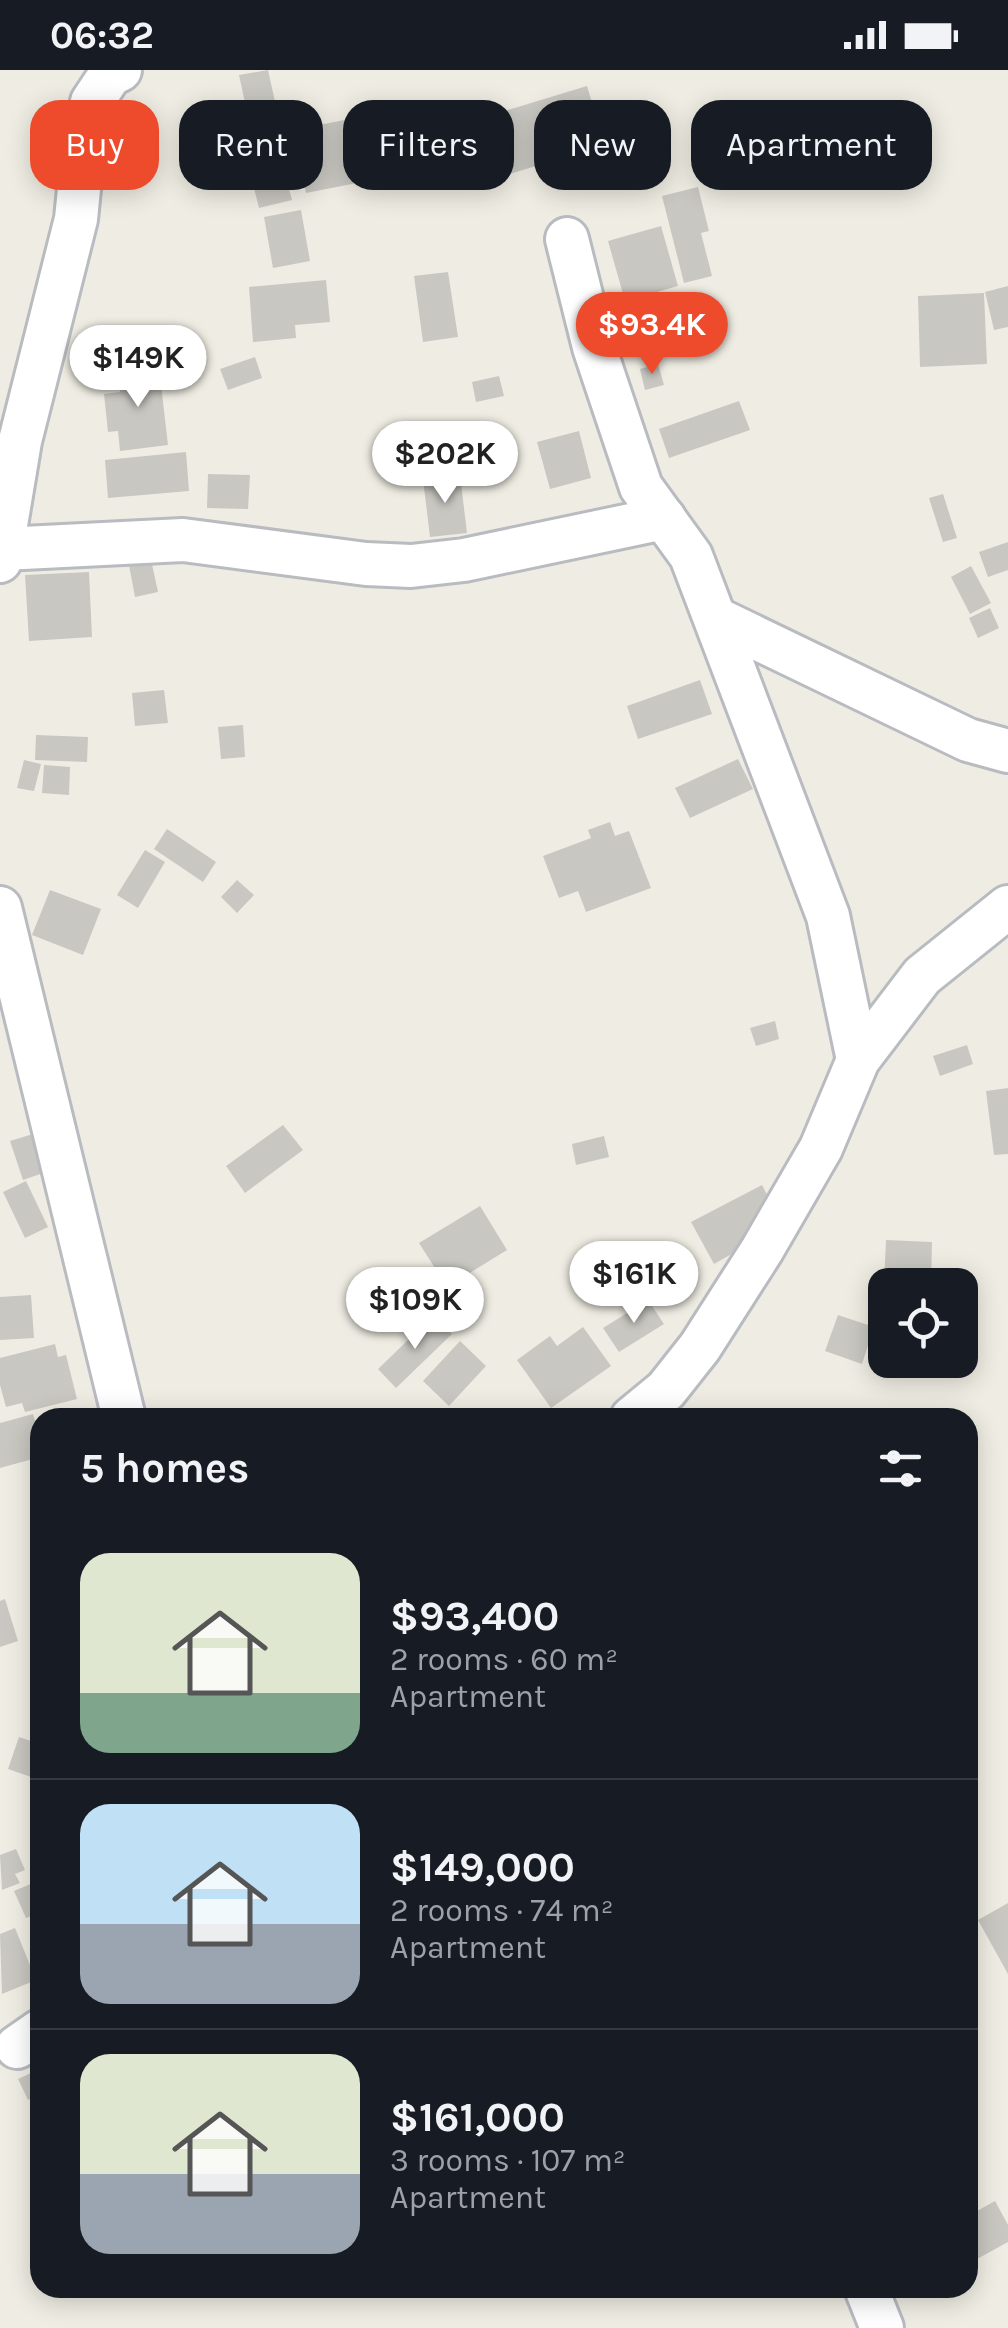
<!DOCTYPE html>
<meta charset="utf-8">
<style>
body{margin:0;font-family:Karla,sans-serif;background:#242831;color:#f1f3f6;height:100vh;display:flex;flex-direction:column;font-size:38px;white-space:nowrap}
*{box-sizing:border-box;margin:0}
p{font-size:32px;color:#9ea1a6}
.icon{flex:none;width:55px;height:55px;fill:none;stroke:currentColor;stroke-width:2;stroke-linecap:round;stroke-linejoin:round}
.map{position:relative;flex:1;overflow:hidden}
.side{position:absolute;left:30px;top:1338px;width:948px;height:890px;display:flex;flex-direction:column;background:#171b24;border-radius:30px;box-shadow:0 5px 25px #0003}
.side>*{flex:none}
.guide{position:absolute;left:30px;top:30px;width:950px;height:90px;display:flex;gap:20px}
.tools{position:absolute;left:868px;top:1198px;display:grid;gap:20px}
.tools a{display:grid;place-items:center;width:110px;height:110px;border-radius:20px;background:#171b24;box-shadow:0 5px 25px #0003;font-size:50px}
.price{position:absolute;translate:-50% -85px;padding:0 22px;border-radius:35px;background:#fff;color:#222;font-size:32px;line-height:65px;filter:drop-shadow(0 2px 5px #0008)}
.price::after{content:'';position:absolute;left:50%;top:60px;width:30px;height:22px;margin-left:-15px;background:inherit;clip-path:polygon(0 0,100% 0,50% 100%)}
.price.selected{background:#ed4b2b;color:#fff}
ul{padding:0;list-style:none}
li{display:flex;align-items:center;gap:30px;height:250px;padding:0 50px}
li+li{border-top:2px solid #363941}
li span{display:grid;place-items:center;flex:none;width:280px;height:200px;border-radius:30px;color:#555}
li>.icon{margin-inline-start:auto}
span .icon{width:120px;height:120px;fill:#fffc;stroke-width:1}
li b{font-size:42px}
h2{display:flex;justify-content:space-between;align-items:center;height:120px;padding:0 50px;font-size:42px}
.chip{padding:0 35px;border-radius:30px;background:#171b24;box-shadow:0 5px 25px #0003;font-size:35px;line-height:90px}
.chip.selected{background:#ed4b2b;color:#fff}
.status{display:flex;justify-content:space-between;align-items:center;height:70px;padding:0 50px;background:#171b24;direction:ltr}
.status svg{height:28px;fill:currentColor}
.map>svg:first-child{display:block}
</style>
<div class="status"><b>06:32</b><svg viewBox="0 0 49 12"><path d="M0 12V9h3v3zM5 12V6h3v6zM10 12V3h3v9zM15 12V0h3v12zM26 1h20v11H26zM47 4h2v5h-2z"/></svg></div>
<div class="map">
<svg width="1008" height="2258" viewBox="0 0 1008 2258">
<rect width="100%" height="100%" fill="#efede3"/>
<g fill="#c9c7c1">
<polygon points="268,0 278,45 249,51 239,5"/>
<polygon points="587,16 605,75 506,105 488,46"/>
<polygon points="360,47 372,110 306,123 294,60"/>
<polygon points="273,58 292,130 259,138 241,67"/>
<polygon points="698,117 709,161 701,163 712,206 684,213 662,126"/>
<polygon points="301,140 310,191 273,198 264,147"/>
<polygon points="661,156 678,216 625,231 608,171"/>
<polygon points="448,202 458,267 423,272 414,206"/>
<polygon points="326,210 330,252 295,255 296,268 253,272 249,217"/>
<polygon points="1008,216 1008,257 994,260 985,222"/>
<polygon points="984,223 987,294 920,297 918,226"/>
<polygon points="255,287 262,308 228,320 220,299"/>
<polygon points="658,294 664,315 645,320 640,299"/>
<polygon points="159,297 168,375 120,381 118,361 108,362 104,324 120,322 117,302"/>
<polygon points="499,306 504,326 476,332 472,312"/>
<polygon points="739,331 750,360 669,388 659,359"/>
<polygon points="579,361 591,408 550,419 537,372"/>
<polygon points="468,372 471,393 445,397 441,376"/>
<polygon points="186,382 189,421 108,428 105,390"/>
<polygon points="208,404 250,405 248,439 207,438"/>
<polygon points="460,405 467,463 430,467 423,409"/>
<polygon points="943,424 957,468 943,472 929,428"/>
<polygon points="1008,472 1008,500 988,507 979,482"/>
<polygon points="150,485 158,522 135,527 128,490"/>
<polygon points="971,496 991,533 970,544 951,507"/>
<polygon points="89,502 92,567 29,571 25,505"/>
<polygon points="990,538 999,558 978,568 969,548"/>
<polygon points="700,610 712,644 638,669 627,636"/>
<polygon points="164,620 168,653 135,656 132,623"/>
<polygon points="243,655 245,687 221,689 218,657"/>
<polygon points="36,665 88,667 87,692 35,690"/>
<polygon points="738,689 753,719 690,748 675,718"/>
<polygon points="24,690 41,694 34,721 17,718"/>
<polygon points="44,695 70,697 69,725 42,723"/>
<polygon points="610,752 615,766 629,761 651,818 586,842 578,821 559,828 543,786 591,768 588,760"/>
<polygon points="167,759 216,792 203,812 154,779"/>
<polygon points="145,780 165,792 138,838 117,825"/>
<polygon points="237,810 254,825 237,843 221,827"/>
<polygon points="50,820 101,839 83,885 32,865"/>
<polygon points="775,951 779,969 756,976 750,958"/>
<polygon points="967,975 973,994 940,1006 933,986"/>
<polygon points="1008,1018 1008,1084 994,1085 986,1021"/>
<polygon points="283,1055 303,1080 245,1123 226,1096"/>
<polygon points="36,1063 49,1101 23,1110 10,1071"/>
<polygon points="604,1066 609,1087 576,1095 572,1074"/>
<polygon points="26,1111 48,1157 25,1168 3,1122"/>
<polygon points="762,1115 783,1155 714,1194 691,1152"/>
<polygon points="480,1136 507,1180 447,1217 419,1173"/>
<polygon points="886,1170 932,1172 931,1215 884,1215"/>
<polygon points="31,1225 34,1268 0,1270 0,1227"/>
<polygon points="648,1230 664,1254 619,1282 603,1258"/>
<polygon points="434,1245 452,1264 396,1318 378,1299"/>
<polygon points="838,1245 874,1257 862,1294 825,1281"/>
<polygon points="583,1257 611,1296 551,1338 517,1290 550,1266 557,1276"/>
<polygon points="460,1271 486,1296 449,1336 423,1311"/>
<polygon points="55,1274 58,1287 66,1285 77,1329 25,1342 22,1333 6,1337 0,1315 0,1288"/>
<polygon points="33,1344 40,1369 40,1387 0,1398 0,1353"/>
<polygon points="5,1529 18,1571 0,1577 0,1531"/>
<polygon points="19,1667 40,1674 40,1710 8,1699"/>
<polygon points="16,1779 25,1800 15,1804 20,1813 2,1820 0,1785"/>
<polygon points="40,1810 40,1843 26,1848 14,1821"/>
<polygon points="1008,1833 1008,1904 978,1850"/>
<polygon points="15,1858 36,1910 2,1924 0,1864"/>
<polygon points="40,1999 40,2024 28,2030 18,2009"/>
<polygon points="995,2131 1008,2155 1008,2172 968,2194 968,2146"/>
</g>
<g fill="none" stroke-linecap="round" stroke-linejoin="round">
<g stroke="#b8bbc0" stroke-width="48">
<g id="minor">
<polyline points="567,169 594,277 641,417 691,486 828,846 858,990"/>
<polyline points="3,479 183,470 366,494 411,496 464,490 664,448"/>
<polyline points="0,491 20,371 76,149 84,69 92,32 110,5 120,0"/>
<polyline points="717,549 968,670 1008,681"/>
<polyline points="0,838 124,1348"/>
<polyline points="632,1348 666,1320 700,1277 762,1180 821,1078 858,990 922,906 1008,837"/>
<polyline points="17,1977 40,1961"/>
<polyline points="866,2218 882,2258"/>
</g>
</g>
<use href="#minor" stroke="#fff" stroke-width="42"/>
</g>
</svg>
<div class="tools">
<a><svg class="icon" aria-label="locate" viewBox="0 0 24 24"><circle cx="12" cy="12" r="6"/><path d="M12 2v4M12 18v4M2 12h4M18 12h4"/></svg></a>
</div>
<b class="price selected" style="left:652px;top:307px">$93.4K</b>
<b class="price" style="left:138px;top:340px">$149K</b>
<b class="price" style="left:445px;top:436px">$202K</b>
<b class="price" style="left:634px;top:1256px">$161K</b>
<b class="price" style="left:415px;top:1282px">$109K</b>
<div class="guide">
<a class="chip selected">Buy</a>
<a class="chip">Rent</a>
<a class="chip">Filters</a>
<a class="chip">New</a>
<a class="chip">Apartment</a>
</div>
<section class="side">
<h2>5 homes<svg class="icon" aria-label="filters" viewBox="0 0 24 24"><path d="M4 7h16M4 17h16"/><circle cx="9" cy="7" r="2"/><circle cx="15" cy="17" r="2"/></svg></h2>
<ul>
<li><span style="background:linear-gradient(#dfe7d0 70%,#7fa58c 0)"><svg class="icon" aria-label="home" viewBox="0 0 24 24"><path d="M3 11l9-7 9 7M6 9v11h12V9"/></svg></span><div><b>$93,400</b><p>2 rooms · 60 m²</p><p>Apartment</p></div></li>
<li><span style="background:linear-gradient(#bfe0f5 60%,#9aa5b1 0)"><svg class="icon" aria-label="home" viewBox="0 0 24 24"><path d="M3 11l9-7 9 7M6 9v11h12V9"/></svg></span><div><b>$149,000</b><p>2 rooms · 74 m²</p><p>Apartment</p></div></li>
<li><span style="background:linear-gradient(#dfe7d0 60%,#9aa5b1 0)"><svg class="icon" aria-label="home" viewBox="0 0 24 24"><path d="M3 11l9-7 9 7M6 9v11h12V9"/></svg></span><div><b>$161,000</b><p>3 rooms · 107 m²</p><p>Apartment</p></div></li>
</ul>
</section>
</div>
